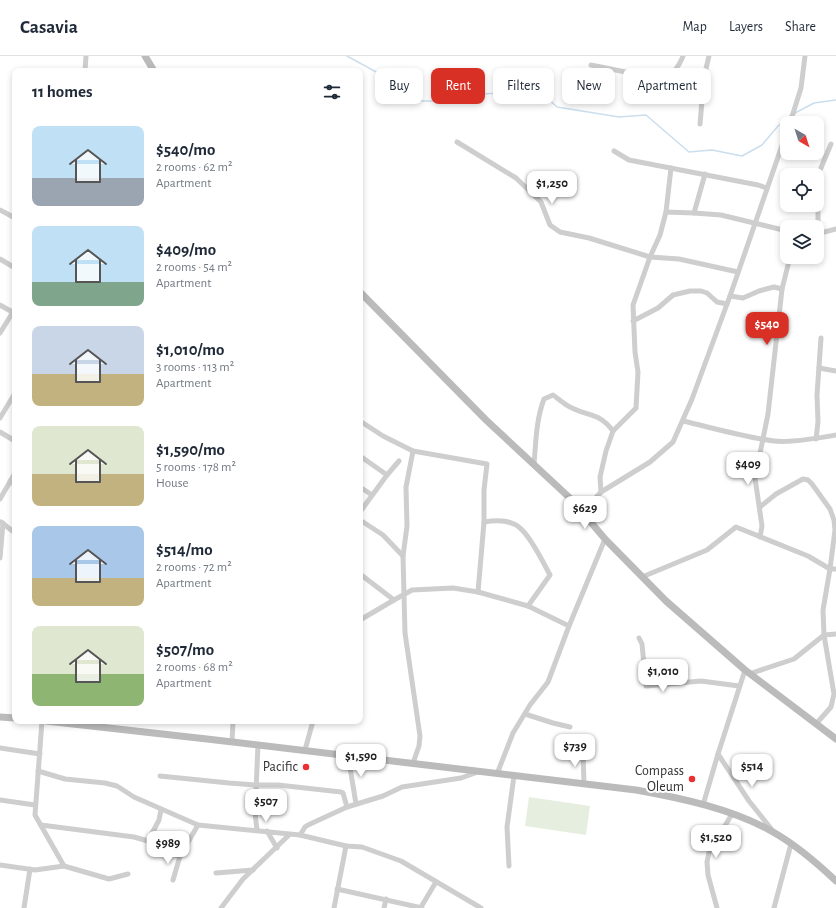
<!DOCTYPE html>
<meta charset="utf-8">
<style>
body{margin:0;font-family:"Alegreya Sans",sans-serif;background:#f6f6f7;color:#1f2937;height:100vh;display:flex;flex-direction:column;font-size:15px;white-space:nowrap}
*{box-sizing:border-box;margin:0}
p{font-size:13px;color:#747a83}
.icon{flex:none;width:22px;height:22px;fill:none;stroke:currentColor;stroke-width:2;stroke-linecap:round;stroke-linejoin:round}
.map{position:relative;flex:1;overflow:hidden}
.side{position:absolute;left:12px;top:12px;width:351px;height:656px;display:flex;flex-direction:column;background:#fff;border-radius:8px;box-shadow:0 2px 6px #0003}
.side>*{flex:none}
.banner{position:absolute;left:375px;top:12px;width:380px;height:36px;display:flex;gap:8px}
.needle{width:26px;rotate:141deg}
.tools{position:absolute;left:780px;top:60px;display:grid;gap:8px}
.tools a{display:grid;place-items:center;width:44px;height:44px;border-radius:8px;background:#fff;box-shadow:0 2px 6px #0003;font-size:20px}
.price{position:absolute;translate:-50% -34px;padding:0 9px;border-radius:8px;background:#fff;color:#222;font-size:13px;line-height:26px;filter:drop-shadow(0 1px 2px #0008)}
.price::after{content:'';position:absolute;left:50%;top:24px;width:12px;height:9px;margin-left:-6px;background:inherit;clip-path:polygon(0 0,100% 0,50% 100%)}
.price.active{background:#d93025;color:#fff}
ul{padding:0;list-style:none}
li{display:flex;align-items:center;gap:12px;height:100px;padding:0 20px}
li span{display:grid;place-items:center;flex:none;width:112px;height:80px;border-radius:8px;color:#555}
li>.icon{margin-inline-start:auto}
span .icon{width:48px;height:48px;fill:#fffc;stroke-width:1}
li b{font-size:17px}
h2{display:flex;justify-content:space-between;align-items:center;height:48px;padding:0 20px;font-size:17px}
.chip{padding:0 14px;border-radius:8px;background:#fff;box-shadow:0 2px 6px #0003;font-size:14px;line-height:36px}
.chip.active{background:#d93025;color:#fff}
header{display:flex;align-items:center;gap:24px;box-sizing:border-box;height:56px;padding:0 20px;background:#fff;border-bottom:1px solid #e0e1e3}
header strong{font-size:19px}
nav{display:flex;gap:22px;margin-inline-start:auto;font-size:14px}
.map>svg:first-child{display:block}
</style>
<header>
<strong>Casavia</strong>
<nav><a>Map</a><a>Layers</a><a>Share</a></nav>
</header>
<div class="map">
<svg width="836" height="852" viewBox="0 0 836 852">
<rect width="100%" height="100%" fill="#fff"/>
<polygon fill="#e6eedf" points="529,741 590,750 586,779 525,770"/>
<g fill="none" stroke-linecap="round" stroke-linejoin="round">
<g stroke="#cbdeee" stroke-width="1.5">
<polyline points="347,0 400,29 421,45 445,45 481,38 523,36 543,38 557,51 619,61 646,59 689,96 712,94 742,100 762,89 778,70 790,60"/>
<polyline points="795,57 814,47 836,44"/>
</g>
<g stroke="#cecece" stroke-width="5">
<path d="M591 9 660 23C671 20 679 11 683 0"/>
<polyline points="85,15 86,0"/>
<polyline points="790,67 801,32 805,0"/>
<polyline points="700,68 704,21 709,0"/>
<polyline points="457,86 516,122 541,146 550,169 560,176 589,182 650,201 679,203 738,216"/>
<polyline points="614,95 629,104 758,129 767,132"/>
<polyline points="0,154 15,162"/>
<polyline points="666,156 671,112"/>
<polyline points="694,157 705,118"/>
<polyline points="817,178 836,173"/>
<polyline points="818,178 818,119 831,88"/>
<polyline points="0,203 15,212"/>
<polyline points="730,240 743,242 759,235 774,231 782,233"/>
<polyline points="0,249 14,257"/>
<polyline points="633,265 658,252 673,239 690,235 701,235 707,237 717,246 727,248"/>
<polyline points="0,277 13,256"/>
<polyline points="819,312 836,315"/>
<polyline points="0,362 15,337"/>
<polyline points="360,365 383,380 413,395 487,408 484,434 484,466 478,536"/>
<path d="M683 365C713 372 744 381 774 385 791 387 819 382 836 379"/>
<polyline points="0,376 15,385"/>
<polyline points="816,383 818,366 817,339 821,282"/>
<polyline points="413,395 406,431 407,470 403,500 404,539 405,577 420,680 419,690 413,707"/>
<polyline points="360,400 387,419"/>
<path d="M534 408C536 386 536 364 544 343L553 339C559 343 565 349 572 352 590 361 600 357 613 375"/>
<polyline points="10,425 15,429"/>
<polyline points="360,431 372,439"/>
<polyline points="601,436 600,421 606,395 613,375 636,352 638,316 635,296 633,249 650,201 660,179 666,156 694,157 721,159 787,175"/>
<polyline points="0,443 15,417"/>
<polyline points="760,451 776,438 803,423 808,424 812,428 830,453 834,464 835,474 830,513 823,554 824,579 834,638 831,651 816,668"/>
<polyline points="360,456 387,419 399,405"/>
<polyline points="583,456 601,436 650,406 673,386 692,343 730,240 787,75"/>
<polyline points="360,464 383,479 403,500"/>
<polyline points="1,466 15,477"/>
<path d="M484 466C496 464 510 463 520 472 531 481 543 506 550 519L528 550"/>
<polyline points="760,481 762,470 755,422 768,358 782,233 790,201"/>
<polyline points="0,502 3,467"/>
<polyline points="360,518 394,544"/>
<polyline points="642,521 707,494 736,471 808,500 830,513 836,513"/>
<polyline points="360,564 394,544 412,534 453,532 478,536 528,550 569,570"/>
<polyline points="639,582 642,588 646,630 701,625 739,630"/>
<polyline points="749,618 794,603 824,579 836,578"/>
<polyline points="525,658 553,667 570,671"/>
<polyline points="42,665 35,759 64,810"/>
<polyline points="232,686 233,665"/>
<polyline points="0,692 40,698"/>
<polyline points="305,694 313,665"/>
<polyline points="583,696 584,728"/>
<polyline points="718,698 749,745 773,775"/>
<polyline points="348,699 356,748"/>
<polyline points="38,715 65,723 105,727 117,730 134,741 198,769 300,779 346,790 362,791 401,805 481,852"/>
<polyline points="497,718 513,677 530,649 548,626 569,570 605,483"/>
<polyline points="160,720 229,727 255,729 278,729 341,736 343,737 347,751"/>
<polyline points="0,744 35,749"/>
<polyline points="703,749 718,698 745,614"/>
<polyline points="41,769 134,781 148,785 158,795 180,800"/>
<polyline points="257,774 255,757 258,689"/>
<polyline points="267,775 277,792"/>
<polyline points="300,779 305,771 308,769 347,751 383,740 402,731 461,722 478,716"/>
<polyline points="148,785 159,764 161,754"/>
<polyline points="0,809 35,814 64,810 109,823 128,818"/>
<polyline points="509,810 507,771 514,720"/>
<polyline points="216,817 253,814"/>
<polyline points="173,824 180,800 198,769"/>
<polyline points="337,833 422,852"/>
<polyline points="421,851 436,826"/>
<polyline points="24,852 30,813"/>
<polyline points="221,852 243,823 289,779"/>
<polyline points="334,852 346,790"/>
<polyline points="384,852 386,843"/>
<polyline points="717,852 708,819 707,806 709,796 732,758"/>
<polyline points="774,852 791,788"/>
</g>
<g stroke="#bbb" stroke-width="7">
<polyline points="145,0 154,15"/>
<polyline points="360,236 486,364 572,444 605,483 666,545 745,614 836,683"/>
<polyline points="0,661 15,662"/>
<path d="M46 665 207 683 636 734C681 742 733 753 773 776 796 789 817 807 836 825"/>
</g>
</g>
<g fill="#eb3032" stroke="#fff" stroke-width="1.5">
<circle cx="306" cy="711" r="4"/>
<circle cx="692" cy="723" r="4"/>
</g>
<g text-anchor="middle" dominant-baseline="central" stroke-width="4" stroke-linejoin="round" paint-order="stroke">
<g font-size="14" fill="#313131" stroke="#fff" text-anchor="end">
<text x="298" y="711">Pacific</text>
<text x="684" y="715">Compass<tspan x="684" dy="16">Oleum</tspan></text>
</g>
</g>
</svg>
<div class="tools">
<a><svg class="needle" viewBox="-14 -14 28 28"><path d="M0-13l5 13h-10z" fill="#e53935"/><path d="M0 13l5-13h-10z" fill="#747a83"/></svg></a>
<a><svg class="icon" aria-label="locate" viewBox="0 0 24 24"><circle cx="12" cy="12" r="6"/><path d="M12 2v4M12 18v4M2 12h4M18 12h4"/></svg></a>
<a><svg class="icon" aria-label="layers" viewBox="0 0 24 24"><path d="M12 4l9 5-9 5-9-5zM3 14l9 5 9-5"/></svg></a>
</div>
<b class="price" style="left:552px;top:149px">$1,250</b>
<b class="price active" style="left:767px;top:290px">$540</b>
<b class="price" style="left:748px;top:430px">$409</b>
<b class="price" style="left:585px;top:474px">$629</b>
<b class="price" style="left:663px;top:637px">$1,010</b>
<b class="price" style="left:575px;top:712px">$739</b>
<b class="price" style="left:361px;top:722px">$1,590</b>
<b class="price" style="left:752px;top:732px">$514</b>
<b class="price" style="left:266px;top:767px">$507</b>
<b class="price" style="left:716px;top:803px">$1,520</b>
<b class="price" style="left:168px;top:809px">$989</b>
<div class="banner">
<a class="chip">Buy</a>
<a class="chip active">Rent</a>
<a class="chip">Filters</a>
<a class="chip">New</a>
<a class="chip">Apartment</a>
</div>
<section class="side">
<h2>11 homes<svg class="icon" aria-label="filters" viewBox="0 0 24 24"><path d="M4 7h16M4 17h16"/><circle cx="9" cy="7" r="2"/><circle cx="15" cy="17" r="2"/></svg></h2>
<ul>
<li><span style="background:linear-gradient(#bfe0f5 65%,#9aa5b1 0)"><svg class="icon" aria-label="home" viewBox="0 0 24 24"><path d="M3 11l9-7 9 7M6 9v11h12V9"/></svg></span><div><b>$540/mo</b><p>2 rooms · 62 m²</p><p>Apartment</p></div></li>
<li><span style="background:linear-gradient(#bfe0f5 70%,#7fa58c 0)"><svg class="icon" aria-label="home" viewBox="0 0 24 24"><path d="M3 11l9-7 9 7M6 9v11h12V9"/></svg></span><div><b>$409/mo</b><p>2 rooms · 54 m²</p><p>Apartment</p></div></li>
<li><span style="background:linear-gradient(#c9d6e8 60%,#c2b280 0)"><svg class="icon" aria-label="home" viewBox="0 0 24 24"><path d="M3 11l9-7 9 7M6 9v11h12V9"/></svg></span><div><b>$1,010/mo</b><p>3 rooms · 113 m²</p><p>Apartment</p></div></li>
<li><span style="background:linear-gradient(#dfe7d0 60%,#c2b280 0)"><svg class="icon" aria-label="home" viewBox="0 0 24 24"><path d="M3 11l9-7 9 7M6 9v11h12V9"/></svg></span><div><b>$1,590/mo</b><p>5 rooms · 178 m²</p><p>House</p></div></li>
<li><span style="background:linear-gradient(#a9c7e8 65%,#c2b280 0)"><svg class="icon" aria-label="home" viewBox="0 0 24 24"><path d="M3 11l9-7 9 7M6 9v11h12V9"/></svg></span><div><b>$514/mo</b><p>2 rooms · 72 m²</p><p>Apartment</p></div></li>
<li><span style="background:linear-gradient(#dfe7d0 60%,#8fb573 0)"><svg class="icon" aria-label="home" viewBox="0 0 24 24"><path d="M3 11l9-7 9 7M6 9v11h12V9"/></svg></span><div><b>$507/mo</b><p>2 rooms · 68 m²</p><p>Apartment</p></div></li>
</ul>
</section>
</div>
